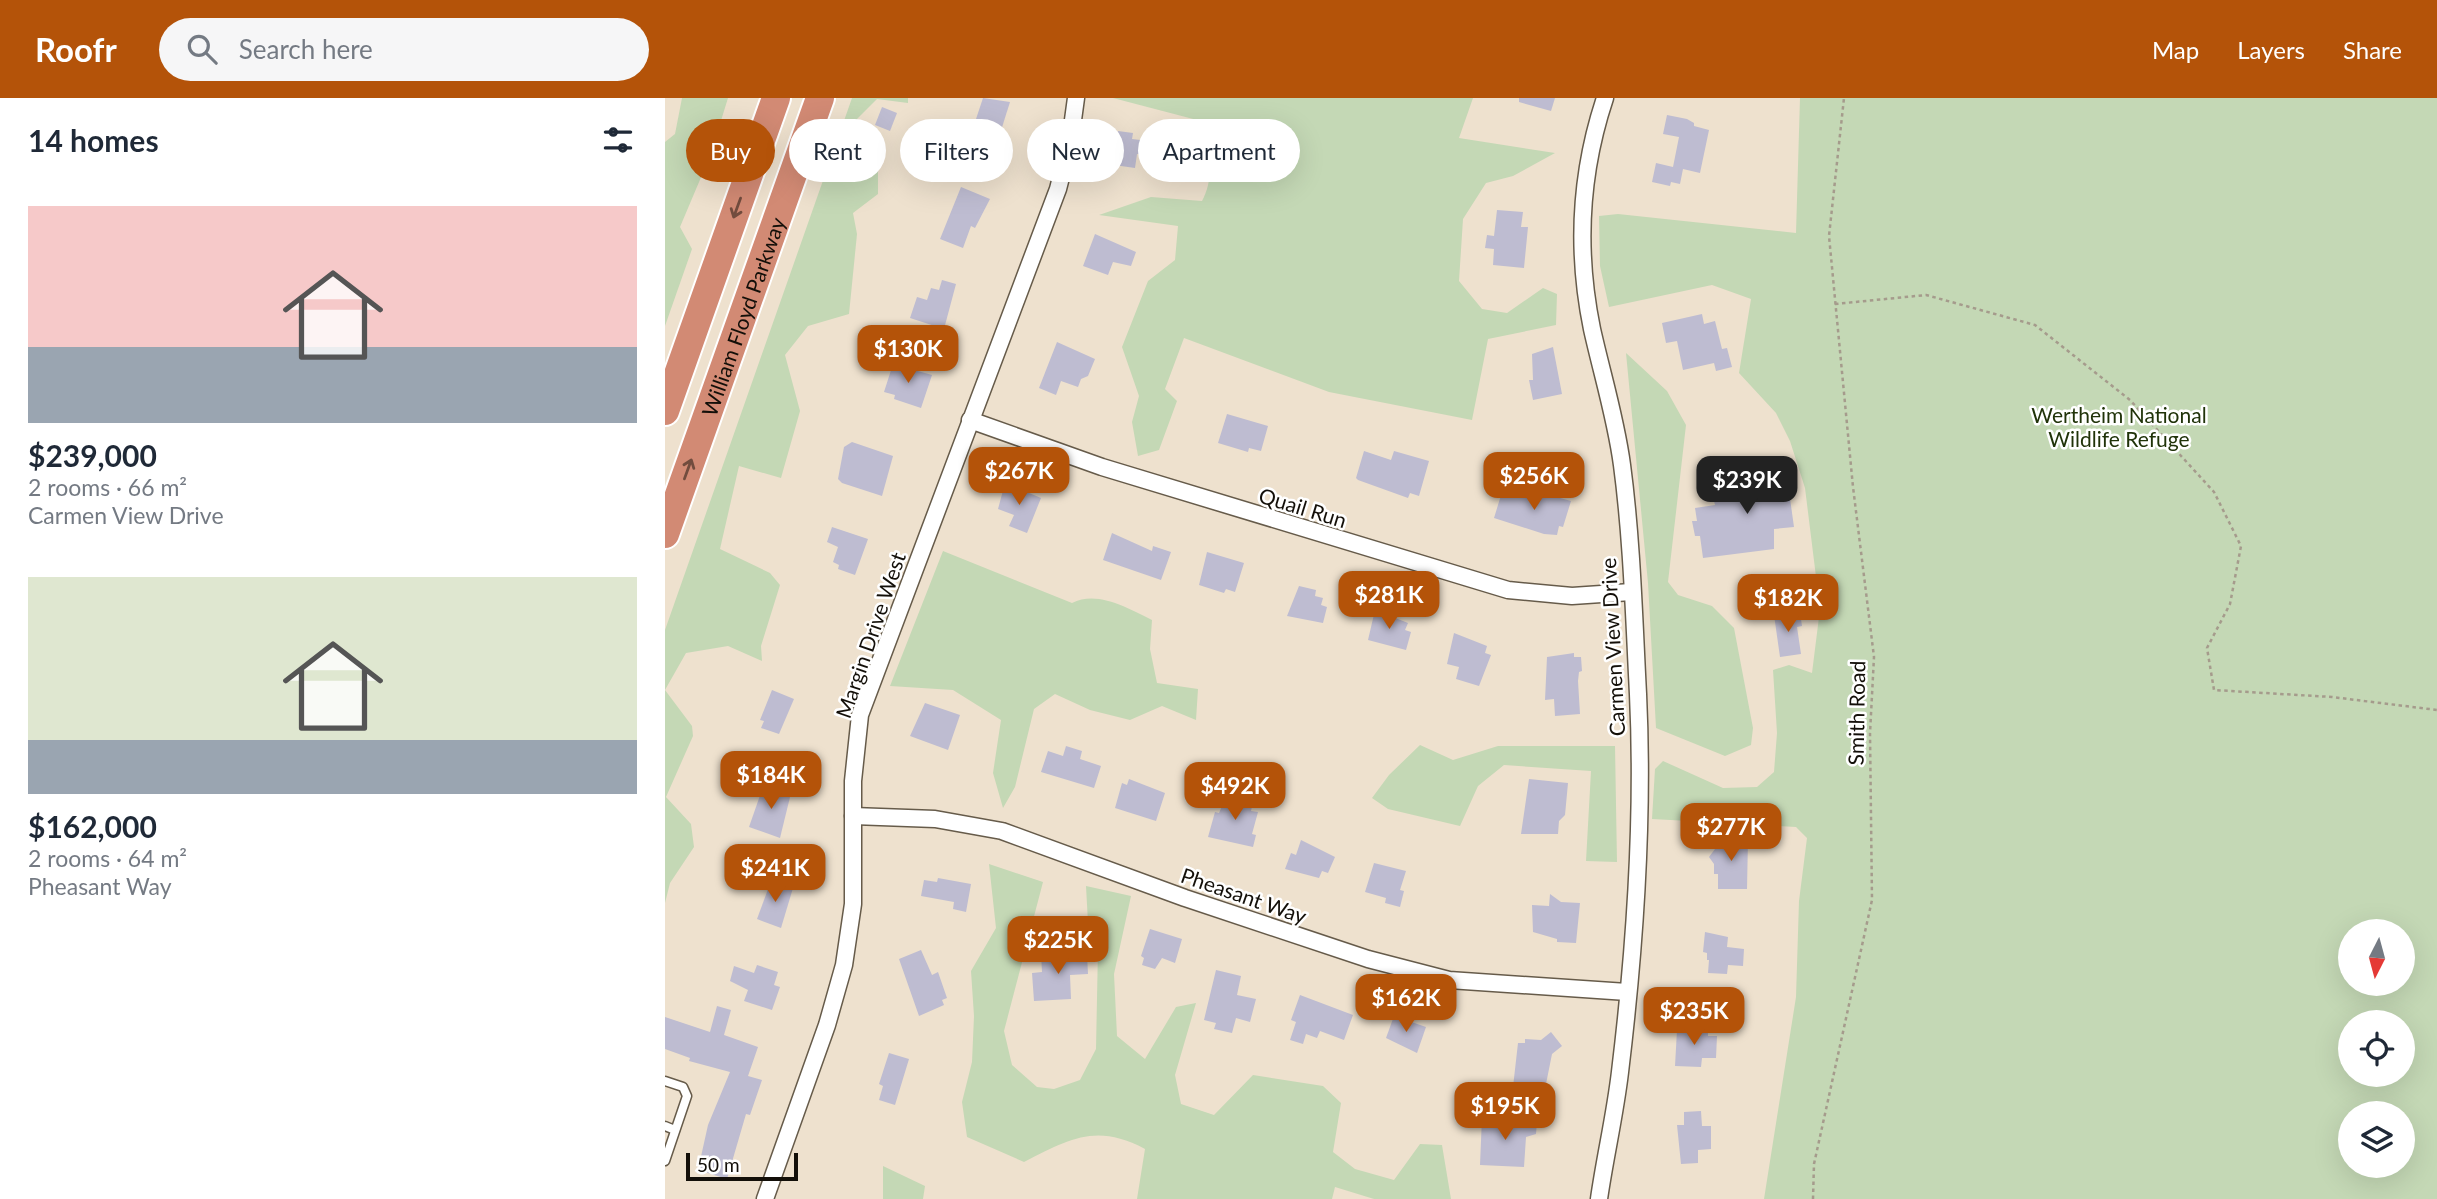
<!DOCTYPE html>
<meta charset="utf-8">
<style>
body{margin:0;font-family:Lato,sans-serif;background:#f6f6f7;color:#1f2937;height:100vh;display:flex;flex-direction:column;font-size:26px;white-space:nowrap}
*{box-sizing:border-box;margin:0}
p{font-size:23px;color:#747a83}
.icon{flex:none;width:38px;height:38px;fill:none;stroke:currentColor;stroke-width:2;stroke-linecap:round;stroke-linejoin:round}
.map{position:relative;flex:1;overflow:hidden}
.details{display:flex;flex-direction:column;background:#fff;width:665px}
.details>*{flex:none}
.hud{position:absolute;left:21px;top:21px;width:665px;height:63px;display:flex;gap:14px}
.needle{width:46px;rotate:186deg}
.fabs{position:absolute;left:1673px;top:821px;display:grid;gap:14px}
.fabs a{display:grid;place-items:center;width:77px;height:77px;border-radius:50%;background:#fff;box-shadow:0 7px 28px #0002;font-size:35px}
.scale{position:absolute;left:21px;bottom:18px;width:112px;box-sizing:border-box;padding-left:7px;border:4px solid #130f09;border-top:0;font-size:19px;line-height:24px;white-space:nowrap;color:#130f09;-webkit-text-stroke:5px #fff;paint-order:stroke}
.price{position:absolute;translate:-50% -60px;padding:0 16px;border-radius:14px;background:#b45309;color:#fff;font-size:23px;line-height:46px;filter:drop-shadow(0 2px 4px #0008)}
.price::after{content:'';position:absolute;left:50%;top:42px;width:21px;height:16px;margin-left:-10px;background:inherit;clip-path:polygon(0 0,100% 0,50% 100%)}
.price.current{background:#222;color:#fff}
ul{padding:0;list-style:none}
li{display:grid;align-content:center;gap:14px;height:371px;padding:0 28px}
li span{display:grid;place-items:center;height:217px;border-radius:0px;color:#555}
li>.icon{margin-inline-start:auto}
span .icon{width:126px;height:126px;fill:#fffc;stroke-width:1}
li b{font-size:30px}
h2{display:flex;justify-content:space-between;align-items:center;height:84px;padding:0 28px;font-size:30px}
.pill{padding:0 24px;border-radius:32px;background:#fff;box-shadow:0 7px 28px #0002;font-size:24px;line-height:63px}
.pill.current{background:#b45309;color:#fff}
header{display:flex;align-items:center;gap:42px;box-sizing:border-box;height:98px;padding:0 35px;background:#b45309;color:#fff}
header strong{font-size:33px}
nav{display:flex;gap:38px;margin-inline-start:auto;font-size:24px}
.search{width:490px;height:63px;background:#f6f6f7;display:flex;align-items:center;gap:18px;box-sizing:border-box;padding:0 24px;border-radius:38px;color:#747a83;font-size:26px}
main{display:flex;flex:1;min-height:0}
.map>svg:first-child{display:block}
</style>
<header>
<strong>Roofr</strong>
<div class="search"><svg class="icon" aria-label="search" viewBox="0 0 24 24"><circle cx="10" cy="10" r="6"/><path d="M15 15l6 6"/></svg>Search here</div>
<nav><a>Map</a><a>Layers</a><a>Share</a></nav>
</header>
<main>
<section class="details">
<h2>14 homes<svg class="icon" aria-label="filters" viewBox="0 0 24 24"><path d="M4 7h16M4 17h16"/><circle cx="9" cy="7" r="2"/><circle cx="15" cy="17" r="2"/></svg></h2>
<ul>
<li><span style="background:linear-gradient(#f6c9c9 65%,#9aa5b1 0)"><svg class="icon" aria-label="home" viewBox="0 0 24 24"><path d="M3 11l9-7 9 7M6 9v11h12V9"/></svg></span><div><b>$239,000</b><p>2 rooms · 66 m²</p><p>Carmen View Drive</p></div></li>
<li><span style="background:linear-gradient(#dfe7d0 75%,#9aa5b1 0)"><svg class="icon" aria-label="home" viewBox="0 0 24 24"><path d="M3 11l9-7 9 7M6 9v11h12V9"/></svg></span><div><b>$162,000</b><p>2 rooms · 64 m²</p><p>Pheasant Way</p></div></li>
</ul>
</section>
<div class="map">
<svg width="1772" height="1101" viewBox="0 0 1772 1101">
<rect width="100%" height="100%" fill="#eee1ce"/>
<g fill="#c4d8b5" fill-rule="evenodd">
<polygon points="17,0 63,0 45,58 15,129 27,151 0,228 0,44 10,36"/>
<polygon points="187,0 243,0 243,5 212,1 192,21 188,41 213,69 213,96 188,115 192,136 184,216 143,228 120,257 135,313 116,380 74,368 55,451 105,475 115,487 96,548 97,563 63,548 21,555 0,592 27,628 28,638 1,699 26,726 29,749 5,785 0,805 0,532"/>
<path d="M448 0H808L794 40 890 55 848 78 821 85 798 121 794 183 817 211 842 215 878 190 892 196 891 227 823 241 807 322 664 294 519 240 500 291 512 303 494 352 473 358 467 324 474 298 457 249 483 183 510 162 513 128 434 117 486 99 537 103C551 77 544 48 532 22Z"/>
<path d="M1135 0H1772V1101H1099L1131 899 1134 803 1142 740 1131 729 987 721 990 671 998 663 1058 690 1092 689 1109 674 1112 635 1108 572 1124 567 1147 575 1155 511 1140 390 1125 343 1111 315 1074 275 1086 201 1047 187 944 209 935 168 934 118 953 116 1131 135ZM1685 833H1738V886H1685ZM1685 924H1738V976H1685ZM1685 1015H1738V1068H1685Z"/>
<polygon points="961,255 1002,293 1021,327 1003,484 1013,497 1047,508 1069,530 1088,630 1086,647 1060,658 991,630 983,485"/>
<path d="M278 453 407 505C433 492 464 511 487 522L485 551 492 585 533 591 531 622 497 608 465 622 425 612 390 596 369 611 350 689 338 710 328 675 336 622 288 592 225 588Z"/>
<polygon points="755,647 788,662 833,648 950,648 952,764 921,763 926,673 839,667 813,688 795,728 723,711 707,700 724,677"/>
<path d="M324 766 378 784 339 933 347 967 372 989 389 991 415 982 431 951 433 850 423 825 421 788 466 798 449 876 452 938 480 961 511 909 531 905 510 977 516 1006 549 1017 588 977 658 988 676 1005 668 1054 690 1071 729 1082 755 1046 777 1047 786 1101H709L670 1089 667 1101H472L480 1051C431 1025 405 1041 359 1064L302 1039 297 1004 307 964 309 918 306 873 331 830Z"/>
<polygon points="218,1068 260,1088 258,1101 218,1101"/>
</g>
<g fill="#bebcd1">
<polygon points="318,0 345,4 333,42 307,33"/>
<polygon points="854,0 890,0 886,13 854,4"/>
<polygon points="217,9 232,15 225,33 210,27"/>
<polygon points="1002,17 1022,21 1029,25 1029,28 1044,32 1035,75 1018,71 1015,86 1006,84 1005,88 987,84 991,65 1008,69 1014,39 998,36"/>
<polygon points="453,33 468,35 467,41 492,44 490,58 472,56 470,70 449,67"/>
<polygon points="296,89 325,101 310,130 306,128 298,150 275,141"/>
<polygon points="832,112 858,114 856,129 863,129 859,170 828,167 829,151 820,150 822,137 829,138"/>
<polygon points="430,136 471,154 466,168 448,164 443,177 418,168"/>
<polygon points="277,182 291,186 279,231 245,220 252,199 262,202 266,190 274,192"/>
<polygon points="1037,216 1039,226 1050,223 1057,251 1062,250 1067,269 1051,273 1049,265 1018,272 1012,243 1001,245 997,225"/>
<polygon points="392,244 430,261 423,278 416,281 413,289 396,283 391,297 374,290"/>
<polygon points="888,249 897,296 868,302 864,282 868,282 867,256"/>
<polygon points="228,266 267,277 256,310 229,301 230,297 219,294"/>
<polygon points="562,316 603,328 596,353 584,350 583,354 553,345"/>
<polygon points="187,344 228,358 217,398 177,385 173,381 179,349"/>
<polygon points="699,353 726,362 729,353 764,363 754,398 745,395 743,400 693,382 691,380"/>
<polygon points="1115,362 1116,373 1121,372 1129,429 1109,431 1109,451 1038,460 1035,438 1030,438 1027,423 1032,423 1030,410 1050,407 1049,403 1059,399 1096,390 1093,365"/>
<polygon points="340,385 376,400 362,435 344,428 349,417 333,411"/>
<polygon points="866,392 906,403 898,429 894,428 892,437 879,436 829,420 837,394 860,400"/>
<polygon points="167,429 203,441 190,477 173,471 174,467 168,464 173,449 162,444"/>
<polygon points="447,435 487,453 488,448 506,454 496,482 438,462"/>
<polygon points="542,454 579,465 570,494 561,491 559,495 534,487"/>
<polygon points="634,488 651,492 650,498 658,500 656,507 662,509 658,525 622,518"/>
<polygon points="710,512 743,525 740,532 746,534 741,552 703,542"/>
<polygon points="1135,514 1137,528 1132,529 1136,556 1115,559 1109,517"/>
<polygon points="789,535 822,548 820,555 826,557 814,588 791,581 794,569 782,566"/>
<polygon points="909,555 909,559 916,559 917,573 914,574 913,583 915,616 890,618 889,601 880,602 882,559"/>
<polygon points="107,592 129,601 114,636 96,630 99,623 95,622"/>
<polygon points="260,605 295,617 283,652 245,638"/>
<polygon points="401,648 417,653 415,661 436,668 429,690 376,674 383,653 398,658"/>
<polygon points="464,681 500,695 491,723 450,710 457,685 462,687"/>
<polygon points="864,681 903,685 900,717 894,723 893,736 856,736"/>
<polygon points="99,686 126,695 115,740 84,729"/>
<polygon points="562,697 588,704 586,713 593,714 587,736 591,737 588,749 543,739 550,714 554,715"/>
<polygon points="1050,741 1083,741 1082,791 1053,791 1053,776 1049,776 1049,766 1044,759 1050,751"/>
<polygon points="636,742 670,759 663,775 657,773 654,780 620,771 626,755 631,757"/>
<polygon points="709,765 741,773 735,792 739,793 735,809 720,805 721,800 700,794"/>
<polygon points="273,780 306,786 301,814 288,811 289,804 256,798 259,782 272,784"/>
<polygon points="106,783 128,790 116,830 92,821"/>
<polygon points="885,796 896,804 915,805 911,845 892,844 892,841 868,834 867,807 884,808"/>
<polygon points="485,831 517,841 510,865 497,860 490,871 477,867 479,860 476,858"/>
<polygon points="1040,834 1063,839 1062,849 1079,851 1078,868 1063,867 1062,876 1043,875 1044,862 1042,862 1042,855 1038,854"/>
<polygon points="256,852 267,877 273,874 282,900 277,902 279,907 254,918 234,861"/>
<polygon points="404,855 405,857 422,856 423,876 405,877 406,901 369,903 367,875 377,874 376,856"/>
<polygon points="92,867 113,874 109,887 115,889 107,912 79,903 83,892 65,883 69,868 89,875"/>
<polygon points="551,872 576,878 572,897 591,901 585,924 571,920 567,935 549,931 551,925 539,922"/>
<polygon points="635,897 688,917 679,942 655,933 652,940 641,936 638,946 625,942 631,924 626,922"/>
<polygon points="52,908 66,912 59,937 93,949 83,978 97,982 85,1017 81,1016 62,1081 33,1072 43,1027 65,974 24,963 25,960 0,951 0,919 45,934"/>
<polygon points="729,918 761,929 752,955 721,940"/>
<polygon points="1017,928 1030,928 1030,932 1043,933 1043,938 1052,938 1051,960 1037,960 1036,969 1010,968 1012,932 1017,932"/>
<polygon points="886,934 897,948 887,956 880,991 848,989 853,945 860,945 860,941 876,942"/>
<polygon points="224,955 244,961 230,1007 214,1002 218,988 214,986"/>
<polygon points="1036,1013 1037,1028 1046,1028 1046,1051 1033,1052 1033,1065 1016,1066 1012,1027 1019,1027 1019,1014"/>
<polygon points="817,1019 872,1024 871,1036 861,1039 859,1069 815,1067"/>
</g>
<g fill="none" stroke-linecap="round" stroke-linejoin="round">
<g stroke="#665b4a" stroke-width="11">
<g id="service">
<polyline points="0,983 18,989 22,998 0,1063"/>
<polyline points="0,1028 10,1032"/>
</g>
</g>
<g stroke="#665b4a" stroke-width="19">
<g id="minor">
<polyline points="305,322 437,369 843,492 907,498 966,494"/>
<polyline points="188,718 270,721 337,733 520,800 703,861 784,882 962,894"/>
<polyline points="100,1101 162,927 179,867 188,806 188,683 195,617 393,91 405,44 411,0"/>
<path d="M934 1101C940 1059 950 1017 955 974 970 850 979 721 973 596 969 520 967 442 957 367 951 321 937 276 927 231 911 153 915 75 940 0"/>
</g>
</g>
<g stroke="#fff" stroke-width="32">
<g id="trunk">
<polyline points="0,313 111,0"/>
<path id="s1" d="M0 436 155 0"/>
</g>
</g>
<g stroke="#a59b8c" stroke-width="2.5" stroke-dasharray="3.5 3.5" stroke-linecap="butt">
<polyline points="1170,206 1261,197 1370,227 1465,302 1549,394 1576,448 1565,506 1542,550 1549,592 1667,599 1772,612"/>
<polyline points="1148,1101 1149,1066 1207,802 1205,635 1209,559 1188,389 1164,138 1179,0"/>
</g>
<use href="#service" stroke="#fff" stroke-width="8"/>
<use href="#minor" stroke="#fff" stroke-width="16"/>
<use href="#trunk" stroke="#d28a74" stroke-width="28"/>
</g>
<defs><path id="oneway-shaft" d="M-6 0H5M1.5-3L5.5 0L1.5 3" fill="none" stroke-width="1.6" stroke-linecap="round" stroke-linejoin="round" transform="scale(1.75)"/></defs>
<g stroke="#724c3e">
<use href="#oneway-shaft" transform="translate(72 110) rotate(110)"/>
<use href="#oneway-shaft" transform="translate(23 371) rotate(-70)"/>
</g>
<g text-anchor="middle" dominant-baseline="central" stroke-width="5" stroke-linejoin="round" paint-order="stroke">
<g font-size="21" fill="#130f09" stroke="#fff">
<text stroke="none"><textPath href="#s1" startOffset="231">William Floyd Parkway</textPath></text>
<text transform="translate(638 409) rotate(17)">Quail Run</text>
<text transform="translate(205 537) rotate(-71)">Margin Drive West</text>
<text transform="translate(947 549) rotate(-93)">Carmen View Drive</text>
<text transform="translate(1191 615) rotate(-89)">Smith Road</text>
<text transform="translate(579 797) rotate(19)">Pheasant Way</text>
</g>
<g font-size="21" fill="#203309" stroke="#fff">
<text x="1454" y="316">Wertheim National<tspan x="1454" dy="24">Wildlife Refuge</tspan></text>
</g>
</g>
</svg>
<div class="fabs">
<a><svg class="needle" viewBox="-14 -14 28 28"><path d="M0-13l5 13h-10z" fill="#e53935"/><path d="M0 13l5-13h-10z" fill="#747a83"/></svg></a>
<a><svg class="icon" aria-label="locate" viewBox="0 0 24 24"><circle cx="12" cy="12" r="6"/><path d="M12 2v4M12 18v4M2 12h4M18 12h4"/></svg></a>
<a><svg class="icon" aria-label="layers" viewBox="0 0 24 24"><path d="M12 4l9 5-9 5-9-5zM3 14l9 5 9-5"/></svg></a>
</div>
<div class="scale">50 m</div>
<b class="price" style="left:243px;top:287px">$130K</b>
<b class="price" style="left:354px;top:409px">$267K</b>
<b class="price" style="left:869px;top:414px">$256K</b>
<b class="price current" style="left:1082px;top:418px">$239K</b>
<b class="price" style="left:724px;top:533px">$281K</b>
<b class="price" style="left:1123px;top:536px">$182K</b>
<b class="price" style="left:106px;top:713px">$184K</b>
<b class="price" style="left:570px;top:724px">$492K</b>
<b class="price" style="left:1066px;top:765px">$277K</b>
<b class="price" style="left:110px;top:806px">$241K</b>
<b class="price" style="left:393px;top:878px">$225K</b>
<b class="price" style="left:741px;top:936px">$162K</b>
<b class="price" style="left:1029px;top:949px">$235K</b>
<b class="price" style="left:840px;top:1044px">$195K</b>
<div class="hud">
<a class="pill current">Buy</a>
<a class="pill">Rent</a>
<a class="pill">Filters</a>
<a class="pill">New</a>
<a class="pill">Apartment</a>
</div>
</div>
</main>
